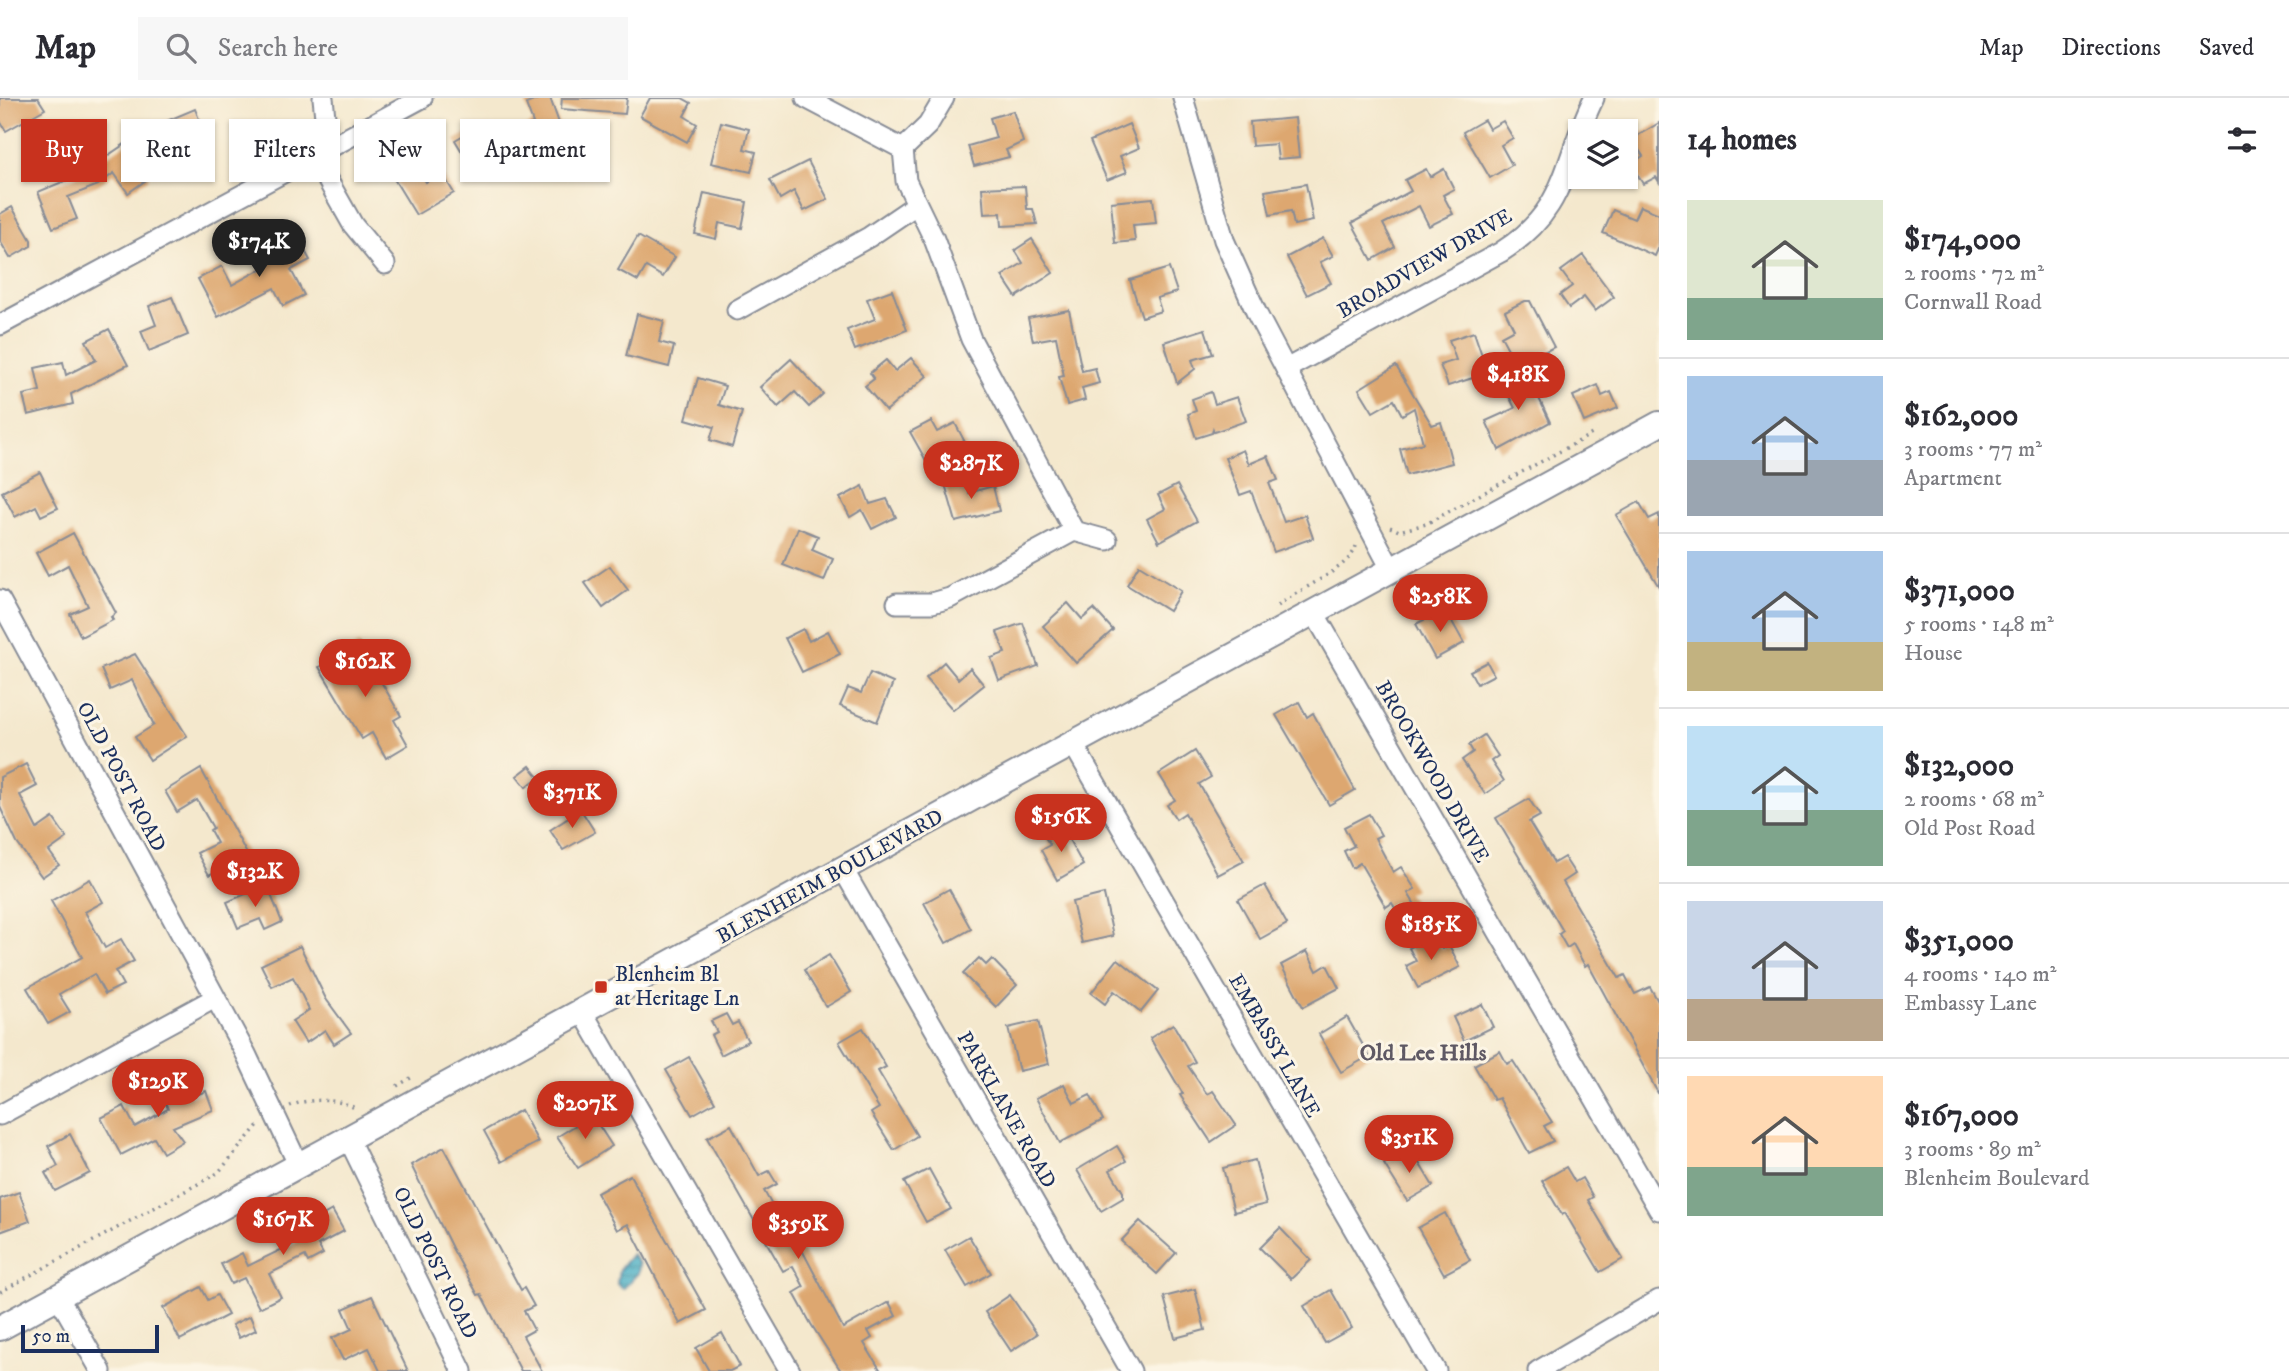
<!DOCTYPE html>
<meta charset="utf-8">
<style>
body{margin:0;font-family:"IM FELL DW Pica",serif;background:#f7f7f7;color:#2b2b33;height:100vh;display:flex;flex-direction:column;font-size:26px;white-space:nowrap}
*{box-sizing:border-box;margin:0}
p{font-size:23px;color:#7c7c81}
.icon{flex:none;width:38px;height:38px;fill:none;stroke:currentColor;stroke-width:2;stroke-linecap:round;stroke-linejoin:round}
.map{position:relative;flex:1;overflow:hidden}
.details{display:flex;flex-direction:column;background:#fff;width:630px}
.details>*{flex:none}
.guide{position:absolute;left:21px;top:21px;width:665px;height:63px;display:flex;gap:14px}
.buttons{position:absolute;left:1568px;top:21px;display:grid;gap:14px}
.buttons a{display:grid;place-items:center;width:70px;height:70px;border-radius:0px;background:#fff;box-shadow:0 2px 5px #0004;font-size:35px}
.scale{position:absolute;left:21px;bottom:18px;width:138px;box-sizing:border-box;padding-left:7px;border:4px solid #1b2f5e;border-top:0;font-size:19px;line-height:24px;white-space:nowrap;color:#1b2f5e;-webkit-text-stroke:5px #fcf5e5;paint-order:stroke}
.price{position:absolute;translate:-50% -60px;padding:0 16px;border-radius:24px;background:#c8321e;color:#fff;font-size:23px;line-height:46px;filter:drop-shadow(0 2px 4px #0008)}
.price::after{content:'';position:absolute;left:50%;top:42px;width:21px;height:16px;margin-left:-10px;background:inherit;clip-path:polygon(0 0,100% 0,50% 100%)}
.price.current{background:#222;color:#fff}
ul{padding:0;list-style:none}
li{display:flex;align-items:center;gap:21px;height:175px;padding:0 28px}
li+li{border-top:2px solid #e1e1e2}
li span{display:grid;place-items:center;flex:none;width:196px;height:140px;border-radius:0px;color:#555}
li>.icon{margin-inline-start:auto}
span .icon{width:84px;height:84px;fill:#fffc;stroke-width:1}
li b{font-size:30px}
h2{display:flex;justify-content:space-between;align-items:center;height:84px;padding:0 28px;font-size:30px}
.pill{padding:0 24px;border-radius:0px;background:#fff;box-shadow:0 2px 5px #0004;font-size:24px;line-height:63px}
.pill.current{background:#c8321e;color:#fff}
header{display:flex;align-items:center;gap:42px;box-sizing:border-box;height:98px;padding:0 35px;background:#fff;border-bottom:2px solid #e1e1e2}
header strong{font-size:33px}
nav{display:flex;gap:38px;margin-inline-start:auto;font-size:24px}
.search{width:490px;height:63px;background:#f7f7f7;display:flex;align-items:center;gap:18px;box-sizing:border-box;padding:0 24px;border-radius:0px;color:#7c7c81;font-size:26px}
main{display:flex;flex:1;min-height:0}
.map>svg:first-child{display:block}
</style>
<header>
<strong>Map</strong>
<div class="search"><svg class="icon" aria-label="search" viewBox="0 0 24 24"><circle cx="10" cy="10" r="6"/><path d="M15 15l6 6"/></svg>Search here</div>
<nav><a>Map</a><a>Directions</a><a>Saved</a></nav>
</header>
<main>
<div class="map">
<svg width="1659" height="1273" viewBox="0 0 1659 1273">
<defs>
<pattern id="water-rules" width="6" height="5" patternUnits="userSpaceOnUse" patternTransform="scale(1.75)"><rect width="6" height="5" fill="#47afc6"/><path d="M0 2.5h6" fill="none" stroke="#3a8fa4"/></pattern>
</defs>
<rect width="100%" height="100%" fill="#fcf5e5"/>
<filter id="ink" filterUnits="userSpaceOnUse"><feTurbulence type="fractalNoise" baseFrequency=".0143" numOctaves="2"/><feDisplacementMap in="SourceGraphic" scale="14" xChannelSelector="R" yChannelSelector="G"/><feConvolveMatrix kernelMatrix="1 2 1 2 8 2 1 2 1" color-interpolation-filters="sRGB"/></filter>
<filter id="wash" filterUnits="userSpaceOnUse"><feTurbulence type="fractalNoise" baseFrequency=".00686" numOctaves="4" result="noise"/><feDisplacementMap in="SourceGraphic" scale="28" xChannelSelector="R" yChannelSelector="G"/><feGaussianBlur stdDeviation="1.57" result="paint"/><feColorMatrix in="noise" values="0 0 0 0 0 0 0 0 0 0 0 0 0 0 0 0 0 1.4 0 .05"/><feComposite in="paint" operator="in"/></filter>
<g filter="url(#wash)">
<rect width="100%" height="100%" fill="#f4e8cd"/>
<polygon fill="url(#water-rules)" stroke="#316f92" stroke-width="2" points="632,1156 639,1166 638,1175 623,1191 617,1186 619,1172"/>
<g id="blocks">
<g fill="#dda76f">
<polygon points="0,0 38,0 45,11 6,33 0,23"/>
<polygon points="541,0 550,0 564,39 517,56 477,79 455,42 474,31 486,51 533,25 526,6"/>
<polygon points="562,0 627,0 625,16 561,11"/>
<polygon points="650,0 682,0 691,5 684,18 697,26 687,44 640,18"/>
<polygon points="195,11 203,31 190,37 198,57 174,67 157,27"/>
<polygon points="1013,13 1023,44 1006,52 1009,59 974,68 968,48 996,40 990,20"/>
<polygon points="1295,20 1299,59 1278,61 1276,46 1252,48 1250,24"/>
<polygon points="1484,22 1489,31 1503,23 1513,40 1501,47 1512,67 1490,80 1463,34"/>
<polygon points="721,24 749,31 744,51 756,54 751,74 711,65"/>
<polygon points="1659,25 1659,84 1656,79 1643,86 1631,66 1643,58 1632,41"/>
<polygon points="1129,26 1139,50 1120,58 1127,74 1107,82 1090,43"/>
<polygon points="125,46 149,80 128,95 114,75 98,87 68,99 77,121 53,130 38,94 79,77"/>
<polygon points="413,63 426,84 441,74 454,95 416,117 391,76"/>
<polygon points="808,63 828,101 804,113 794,93 780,101 770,82"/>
<polygon points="1426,71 1430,79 1444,71 1454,91 1443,97 1453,116 1429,128 1419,108 1383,126 1395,149 1372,162 1352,125 1411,93 1405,82"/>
<polygon points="1306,86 1313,123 1294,127 1291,113 1270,117 1265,93"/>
<polygon points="1025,88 1027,111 1033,111 1037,126 1002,128 1001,115 984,116 982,90"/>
<polygon points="704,95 747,104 742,130 719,125 716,141 695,136"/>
<polygon points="1153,100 1156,125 1133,127 1135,143 1115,145 1111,104"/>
<polygon points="1640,108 1659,116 1659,149 1655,158 1603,135 1613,112 1634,121"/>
<polygon points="12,109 31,142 31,148 10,160 0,143 0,116"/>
<polygon points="296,137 310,162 291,172 304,197 283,208 274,190 218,219 198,181 222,168 232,187 263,170 257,158"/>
<polygon points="638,138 675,159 663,179 646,169 638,183 618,172"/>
<polygon points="1323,140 1333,158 1320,164 1331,185 1307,197 1287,159"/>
<polygon points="1032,141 1053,175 1016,199 1002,178 1023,165 1015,152"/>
<polygon points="1583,157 1614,199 1595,213 1584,199 1569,210 1560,197 1572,188 1561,173"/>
<polygon points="1169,170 1177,194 1157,200 1161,213 1142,219 1130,182"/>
<polygon points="892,192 907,232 855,252 847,232 875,221 867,201"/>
<polygon points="172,199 188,237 149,253 141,233 156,227 149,208"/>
<polygon points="1525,203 1530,203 1554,249 1517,268 1501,238 1514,231 1505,213"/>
<polygon points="1069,212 1082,273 1095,270 1099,285 1082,290 1085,302 1067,307 1059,279 1064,278 1056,239 1033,243 1028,220"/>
<polygon points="637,216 664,223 659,244 674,248 669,269 626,258"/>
<polygon points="109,231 128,267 71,296 73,306 28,317 23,297 40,293 35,270 63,264 66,277 96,262 86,243"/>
<polygon points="1205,231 1213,256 1192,262 1195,271 1177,285 1164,244"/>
<polygon points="1474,234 1488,275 1448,288 1440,267 1456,262 1449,242"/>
<polygon points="911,260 927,278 886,313 865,288 874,281 870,275 886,262 895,273"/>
<polygon points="791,261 823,296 809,309 795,294 778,309 760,289"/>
<polygon points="1396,268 1432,327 1441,324 1452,365 1407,377 1400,351 1423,345 1414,310 1402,317 1394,302 1373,314 1359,291"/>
<polygon points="1526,272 1550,324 1499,352 1486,323 1515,310 1501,283"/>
<polygon points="698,280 725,288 719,307 742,314 732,349 710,342 714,329 686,321"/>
<polygon points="1598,287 1602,298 1611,294 1618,310 1584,324 1573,298"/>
<polygon points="1211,294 1215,306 1237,299 1246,323 1214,334 1213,331 1212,335 1196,340 1188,316 1196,313 1192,301"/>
<polygon points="931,323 937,334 955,325 967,348 929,368 910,334"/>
<polygon points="1243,352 1249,366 1268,358 1278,382 1269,385 1284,424 1305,417 1313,440 1274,454 1251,393 1240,397 1225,360"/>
<polygon points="40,374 58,410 41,418 36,408 15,419 2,394"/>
<polygon points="966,381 969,395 993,388 999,413 956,424 945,386"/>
<polygon points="1177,387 1197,423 1159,444 1147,421 1165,411 1158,397"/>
<polygon points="863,388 870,406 887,401 896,419 872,431 862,412 850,419 840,400"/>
<polygon points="1639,404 1649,421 1659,416 1659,489 1616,417"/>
<polygon points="798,430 818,438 812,452 833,461 824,483 783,467"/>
<polygon points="73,435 116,515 111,519 113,522 81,539 70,516 88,508 68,467 48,478 36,455"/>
<polygon points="1139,467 1181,493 1169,513 1127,487"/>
<polygon points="610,468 628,492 603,510 585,485"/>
<polygon points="1068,505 1082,521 1094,511 1113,532 1076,565 1043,528"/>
<polygon points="1445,511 1464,545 1435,561 1416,526"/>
<polygon points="1023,525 1038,568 999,582 991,560 1005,555 997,534"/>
<polygon points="803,531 809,543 828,533 840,556 802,574 785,540"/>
<polygon points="359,546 401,618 394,622 408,647 386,660 372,635 362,641 319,569"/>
<polygon points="135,556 187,638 150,662 135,639 154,627 132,582 110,592 101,571"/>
<polygon points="944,564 958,581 970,570 984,587 953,612 926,580"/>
<polygon points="1487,564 1494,577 1477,586 1470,573"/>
<polygon points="870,575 893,585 877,624 840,608 848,590 861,595"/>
<polygon points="1299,604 1307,619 1313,615 1355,692 1329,707 1276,617"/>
<polygon points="1484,637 1498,658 1491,663 1504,683 1485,696 1462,662 1473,654 1469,647"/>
<polygon points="1195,653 1211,679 1199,686 1244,763 1218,777 1185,715 1176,721 1167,707 1175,702 1159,676"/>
<polygon points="26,666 37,688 20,697 37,731 53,720 67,740 49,753 59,767 42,779 17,745 0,709 0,679"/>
<polygon points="530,668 539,679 526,689 517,678"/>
<polygon points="201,671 247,756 209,777 197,755 217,745 210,732 213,730 197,702 177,714 165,693"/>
<polygon points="1529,701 1540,718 1529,724 1554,765 1564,759 1575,776 1563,784 1619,880 1625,877 1635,896 1650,889 1659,905 1659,997 1588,866 1585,868 1573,846 1567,850 1559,836 1563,833 1496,720"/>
<polygon points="581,712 595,734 563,752 550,732"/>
<polygon points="1369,716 1381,737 1375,740 1393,774 1401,769 1415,791 1408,795 1418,812 1402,822 1392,805 1386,809 1360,765 1352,770 1344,753 1354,748 1344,729"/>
<polygon points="1062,729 1083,767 1057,782 1041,752 1050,747 1045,739"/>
<polygon points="90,781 103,804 85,814 105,850 121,841 134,863 115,873 123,887 105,896 94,876 59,896 70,914 48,926 27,890 82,859 51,803"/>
<polygon points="267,787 282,824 265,832 260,821 238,830 227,804"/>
<polygon points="1265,787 1287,826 1260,841 1238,802"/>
<polygon points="949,791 971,831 946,845 924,805"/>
<polygon points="1104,796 1113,838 1082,845 1072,804"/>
<polygon points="1435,837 1442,851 1449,847 1460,869 1418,890 1406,868 1416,863 1409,850"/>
<polygon points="300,848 326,901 351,935 334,946 325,932 306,945 292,923 309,912 293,879 272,889 261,867"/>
<polygon points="1307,853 1317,873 1327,867 1339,890 1303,909 1281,867"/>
<polygon points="829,857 851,894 826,909 804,872"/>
<polygon points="979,860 986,867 992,861 1017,887 996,909 963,876"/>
<polygon points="1118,861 1158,893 1141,914 1114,893 1105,906 1091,895"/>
<polygon points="1482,906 1493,929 1464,943 1453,919"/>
<polygon points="726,916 732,927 738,924 748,943 721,957 711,937 717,934 711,923"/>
<polygon points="1347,919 1369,958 1341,974 1319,936"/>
<polygon points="1038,923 1049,966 1019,973 1008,930"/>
<polygon points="1173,926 1195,964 1188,968 1207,996 1213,993 1236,1027 1211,1044 1180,997 1183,996 1150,940"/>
<polygon points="863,930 886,969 878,973 917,1038 894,1052 871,1015 879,1010 839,944"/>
<polygon points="1500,953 1507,966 1513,963 1552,1024 1544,1028 1553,1043 1529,1055 1499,1000 1494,1002 1474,967"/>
<polygon points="689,959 715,1004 692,1017 666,972"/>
<polygon points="182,979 191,999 206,993 213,1012 173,1029 183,1043 163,1055 154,1040 121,1057 101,1020 124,1008 135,1029 168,1011 159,988"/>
<polygon points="1064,986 1074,1005 1090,997 1103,1022 1060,1045 1036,1000"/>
<polygon points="521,1012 538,1044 501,1064 484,1033"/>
<polygon points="592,1017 612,1048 578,1070 557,1039"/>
<polygon points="731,1027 759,1078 769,1073 777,1086 764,1093 785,1131 790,1129 843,1230 889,1204 896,1218 868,1233 872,1240 864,1245 881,1273 841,1273 811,1226 794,1195 804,1189 793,1168 783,1173 707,1040"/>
<polygon points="70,1036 90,1075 55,1093 45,1075 58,1068 48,1048"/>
<polygon points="1117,1048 1126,1063 1110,1072 1123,1094 1123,1100 1101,1113 1077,1072"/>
<polygon points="444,1049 521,1192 524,1190 534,1208 524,1213 534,1232 523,1238 542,1273 521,1273 481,1196 478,1197 452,1150 411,1067"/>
<polygon points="1410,1050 1433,1088 1407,1103 1384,1066"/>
<polygon points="1255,1062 1266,1106 1234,1114 1223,1070"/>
<polygon points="1566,1069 1575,1084 1582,1080 1593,1099 1588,1102 1623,1161 1600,1174 1565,1115 1562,1117 1542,1083"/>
<polygon points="929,1071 951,1111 926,1124 904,1084"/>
<polygon points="630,1077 706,1212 680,1226 628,1126 617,1132 597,1095"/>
<polygon points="19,1094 30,1123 0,1134 0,1101"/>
<polygon points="332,1112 344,1133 318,1147 323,1156 308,1164 305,1158 269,1176 281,1199 259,1210 244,1180 231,1186 221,1166 242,1155 248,1168 297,1144 288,1127 302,1120 306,1127"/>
<polygon points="1445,1115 1470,1162 1444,1176 1418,1130"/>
<polygon points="1140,1123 1176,1155 1157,1176 1121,1143"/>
<polygon points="1280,1130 1311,1162 1291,1181 1260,1150"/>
<polygon points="969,1138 991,1175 967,1189 945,1152"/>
<polygon points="201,1189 208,1202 217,1197 228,1217 180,1242 163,1210"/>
<polygon points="1195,1191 1205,1232 1175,1240 1164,1199"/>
<polygon points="1331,1192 1352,1230 1325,1245 1304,1208"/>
<polygon points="1010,1197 1037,1236 1011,1253 985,1214"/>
<polygon points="372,1198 408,1273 380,1273 369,1250 343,1262 332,1240 352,1231 343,1211"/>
<polygon points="250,1218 256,1232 239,1240 232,1227"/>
<polygon points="722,1235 740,1268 730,1273 709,1273 696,1250"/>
</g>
</g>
</g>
<g filter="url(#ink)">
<use href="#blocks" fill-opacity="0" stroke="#888c96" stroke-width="2"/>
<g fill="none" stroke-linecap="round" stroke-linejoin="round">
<g stroke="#888c96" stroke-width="23">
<g id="minor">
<polyline points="323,0 328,48"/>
<polyline points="806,0 903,51"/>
<polyline points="1183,0 1224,142 1257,216 1391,471"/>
<polyline points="903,51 906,83 934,141 971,241 1074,433"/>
<polyline points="903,51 928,27 944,0"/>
<polyline points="314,58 353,127 385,166"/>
<polyline points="737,212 869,139 916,107"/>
<polyline points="0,227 422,0"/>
<path d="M1286 271 1501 154C1569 111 1562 64 1594 0"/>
<polyline points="1074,433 1107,442"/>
<polyline points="0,502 246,956 298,1066"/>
<polyline points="897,505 932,505 950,500 1074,433"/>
<polyline points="1313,513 1659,1112"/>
<polyline points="1073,646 1436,1273"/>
<polyline points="844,773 1131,1273"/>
<polyline points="582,913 790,1273"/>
<polyline points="0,1017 215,900"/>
<polyline points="348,1040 462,1273"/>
<polyline points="58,1198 101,1273"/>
<polyline points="1538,1273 1659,1202"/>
</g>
</g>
<g stroke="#888c96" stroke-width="28">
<polyline id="major" points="0,1230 1659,326"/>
</g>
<g stroke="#888c96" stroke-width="3.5" stroke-dasharray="2 5" stroke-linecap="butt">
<polyline points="1390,429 1399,433 1426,426 1592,336"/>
<path d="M1278 508C1299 490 1350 471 1356 448"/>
<polyline points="397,988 414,978"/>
<path d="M290 1008C308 1000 340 1000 356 1011"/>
<polyline points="0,1194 218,1075 259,1026"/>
</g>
<use href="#minor" stroke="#fff" stroke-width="19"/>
<use href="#major" stroke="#fff" stroke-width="24"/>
</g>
</g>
<rect fill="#c8321e" stroke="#fcf5e5" stroke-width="2.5" x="594" y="882" width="14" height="14" rx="3.5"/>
<g text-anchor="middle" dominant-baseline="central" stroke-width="6" stroke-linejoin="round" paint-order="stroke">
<g font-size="21" fill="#1b2f5e" stroke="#fcf5e5">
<text transform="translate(1425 166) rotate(-30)">BROADVIEW DRIVE</text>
<text transform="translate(1432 674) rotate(60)">BROOKWOOD DRIVE</text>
<text transform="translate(121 679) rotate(62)">OLD POST ROAD</text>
<text transform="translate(830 779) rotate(-29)">BLENHEIM BOULEVARD</text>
<text transform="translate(1274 948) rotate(60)">EMBASSY LANE</text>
<text transform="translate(1006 1012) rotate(60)">PARKLANE ROAD</text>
<text transform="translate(435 1165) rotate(64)">OLD POST ROAD</text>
</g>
<g font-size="21" fill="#1b2f5e" stroke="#fcf5e5" text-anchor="start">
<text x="615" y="877">Blenheim Bl<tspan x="615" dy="24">at Heritage Ln</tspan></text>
</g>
<g font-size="23" font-weight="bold" fill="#5f5964" stroke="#fcf5e5">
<text x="1423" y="955">Old Lee Hills</text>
</g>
</g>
</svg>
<div class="buttons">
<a><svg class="icon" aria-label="layers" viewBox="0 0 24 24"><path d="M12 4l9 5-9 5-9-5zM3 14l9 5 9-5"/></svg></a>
</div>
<div class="scale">50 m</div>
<b class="price current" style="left:259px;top:181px">$174K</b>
<b class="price" style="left:1518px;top:314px">$418K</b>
<b class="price" style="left:971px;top:403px">$287K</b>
<b class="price" style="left:1440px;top:536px">$258K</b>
<b class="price" style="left:365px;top:601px">$162K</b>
<b class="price" style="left:572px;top:732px">$371K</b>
<b class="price" style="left:1061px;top:756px">$156K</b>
<b class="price" style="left:255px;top:811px">$132K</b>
<b class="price" style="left:1431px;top:864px">$185K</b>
<b class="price" style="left:158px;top:1021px">$129K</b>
<b class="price" style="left:585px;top:1043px">$207K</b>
<b class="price" style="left:1409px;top:1077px">$351K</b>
<b class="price" style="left:283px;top:1159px">$167K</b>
<b class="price" style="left:798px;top:1163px">$359K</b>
<div class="guide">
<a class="pill current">Buy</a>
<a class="pill">Rent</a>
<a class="pill">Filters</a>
<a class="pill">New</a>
<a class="pill">Apartment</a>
</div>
</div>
<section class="details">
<h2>14 homes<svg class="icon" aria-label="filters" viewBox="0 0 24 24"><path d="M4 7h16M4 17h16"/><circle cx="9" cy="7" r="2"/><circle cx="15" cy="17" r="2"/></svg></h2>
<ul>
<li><span style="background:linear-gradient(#dfe7d0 70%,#7fa58c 0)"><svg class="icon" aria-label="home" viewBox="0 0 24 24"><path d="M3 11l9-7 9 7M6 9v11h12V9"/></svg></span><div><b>$174,000</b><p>2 rooms · 72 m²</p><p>Cornwall Road</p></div></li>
<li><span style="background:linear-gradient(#a9c7e8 60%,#9aa5b1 0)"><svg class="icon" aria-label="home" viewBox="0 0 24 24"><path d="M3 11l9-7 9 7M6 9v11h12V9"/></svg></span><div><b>$162,000</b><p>3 rooms · 77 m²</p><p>Apartment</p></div></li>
<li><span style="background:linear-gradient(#a9c7e8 65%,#c2b280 0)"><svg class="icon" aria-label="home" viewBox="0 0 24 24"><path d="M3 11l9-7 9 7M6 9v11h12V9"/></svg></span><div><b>$371,000</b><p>5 rooms · 148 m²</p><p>House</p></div></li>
<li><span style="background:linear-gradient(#bfe0f5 60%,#7fa58c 0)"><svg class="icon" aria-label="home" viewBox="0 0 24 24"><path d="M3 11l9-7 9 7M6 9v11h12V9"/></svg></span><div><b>$132,000</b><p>2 rooms · 68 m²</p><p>Old Post Road</p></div></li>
<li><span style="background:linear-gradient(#c9d6e8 70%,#b9a48a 0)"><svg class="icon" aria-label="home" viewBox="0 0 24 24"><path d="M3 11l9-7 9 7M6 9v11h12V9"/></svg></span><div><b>$351,000</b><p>4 rooms · 140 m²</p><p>Embassy Lane</p></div></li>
<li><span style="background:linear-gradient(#ffd9b3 65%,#7fa58c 0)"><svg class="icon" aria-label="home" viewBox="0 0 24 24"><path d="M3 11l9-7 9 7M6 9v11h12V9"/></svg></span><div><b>$167,000</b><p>3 rooms · 89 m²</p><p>Blenheim Boulevard</p></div></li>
</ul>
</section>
</main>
